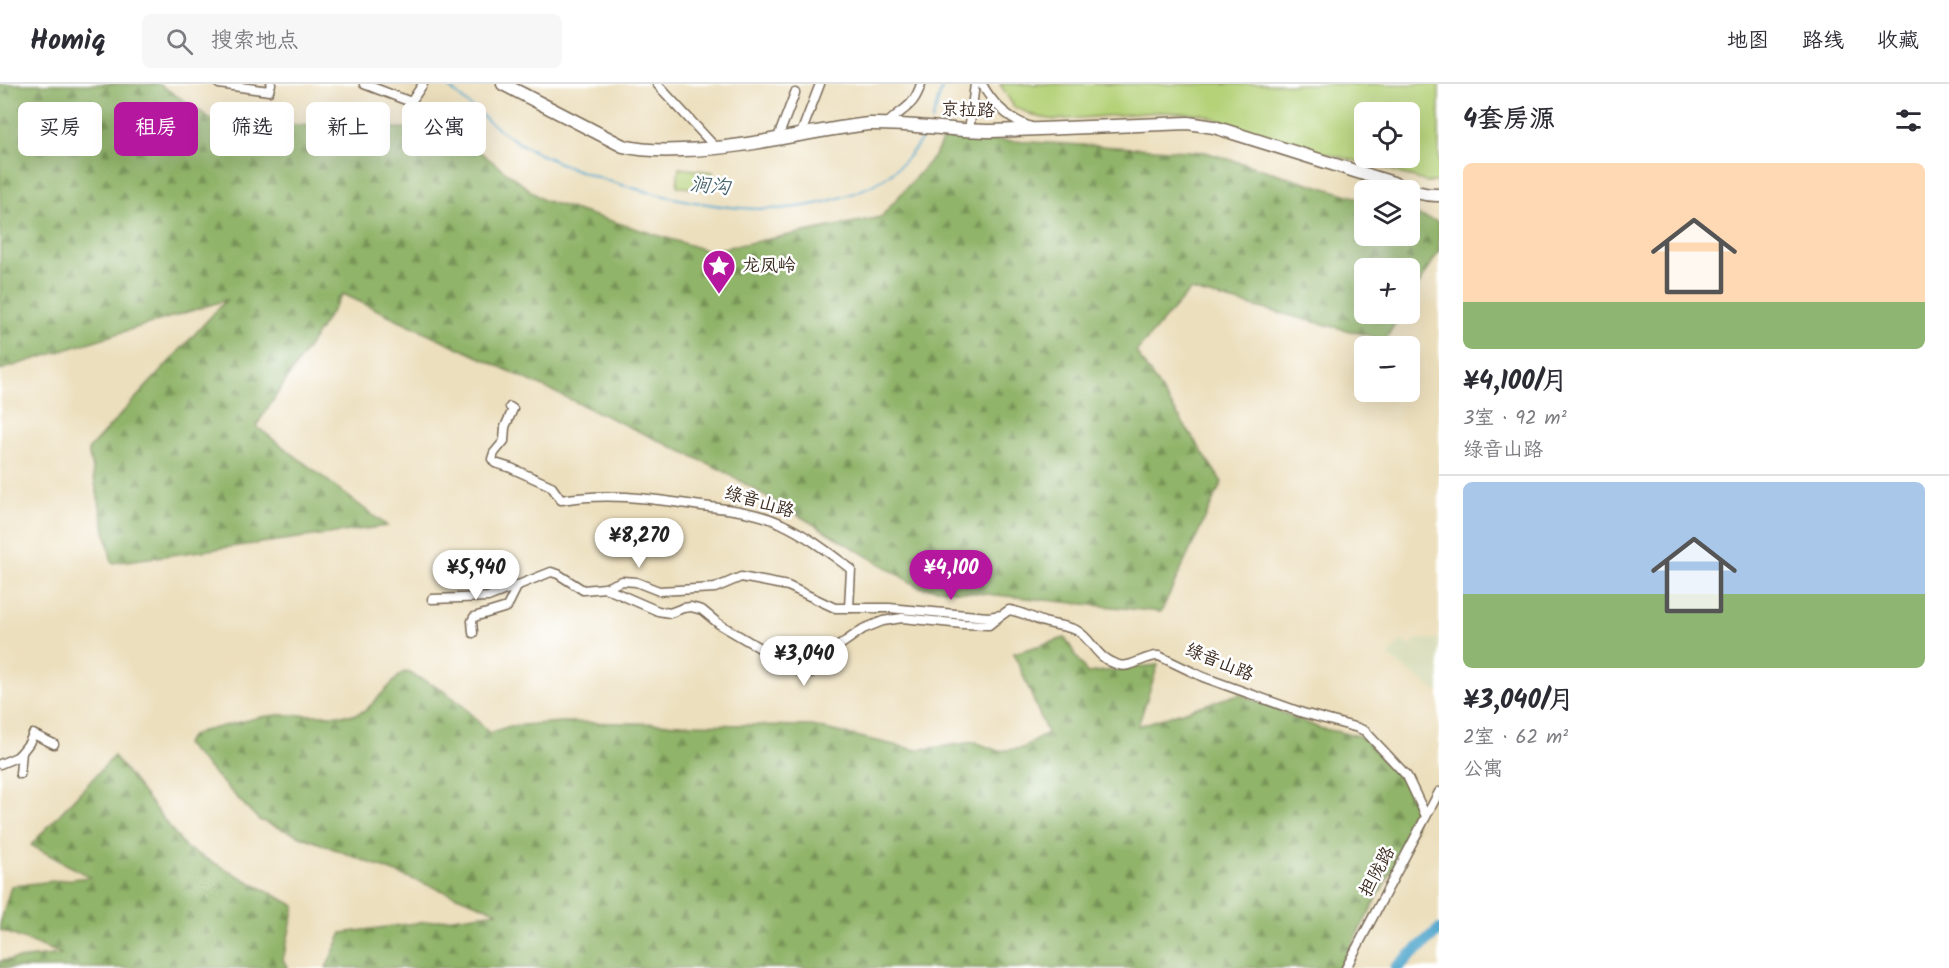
<!DOCTYPE html>
<html lang="zh">
<meta charset="utf-8">
<style>
body{margin:0;font-family:Kalam,"LXGW WenKai TC",sans-serif;background:#f7f7f7;color:#2b2b33;height:100vh;display:flex;flex-direction:column;font-size:22px;white-space:nowrap}
*{box-sizing:border-box;margin:0}
p{font-size:20px;color:#7c7c81}
.icon{flex:none;width:33px;height:33px;fill:none;stroke:currentColor;stroke-width:2;stroke-linecap:round;stroke-linejoin:round}
.map{position:relative;flex:1;overflow:hidden}
.panel{display:flex;flex-direction:column;background:#fff;width:510px}
.panel>*{flex:none}
.banner{position:absolute;left:18px;top:18px;width:570px;height:54px;display:flex;gap:12px}
.buttons{position:absolute;left:1354px;top:18px;display:grid;gap:12px}
.buttons a{display:grid;place-items:center;width:66px;height:66px;border-radius:9px;background:#fff;box-shadow:0 6px 24px #0002;font-size:30px}
.price{position:absolute;translate:-50% -51px;padding:0 14px;border-radius:21px;background:#fff;color:#222;font-size:20px;line-height:39px;filter:drop-shadow(0 2px 3px #0008)}
.price::after{content:'';position:absolute;left:50%;top:36px;width:18px;height:14px;margin-left:-9px;background:inherit;clip-path:polygon(0 0,100% 0,50% 100%)}
.price.active{background:#b5179e;color:#fff}
ul{padding:0;list-style:none}
li{display:grid;align-content:center;gap:12px;height:318px;padding:0 24px}
li+li{border-top:2px solid #e1e1e2}
li span{display:grid;place-items:center;height:186px;border-radius:9px;color:#555}
li>.icon{margin-inline-start:auto}
span .icon{width:108px;height:108px;fill:#fffc;stroke-width:1}
li b{font-size:26px}
h2{display:flex;justify-content:space-between;align-items:center;height:72px;padding:0 24px;font-size:26px}
.pill{padding:0 21px;border-radius:9px;background:#fff;box-shadow:0 6px 24px #0002;font-size:21px;line-height:54px}
.pill.active{background:#b5179e;color:#fff}
header{display:flex;align-items:center;gap:36px;box-sizing:border-box;height:84px;padding:0 30px;background:#fff;border-bottom:2px solid #e1e1e2}
header strong{font-size:28px}
nav{display:flex;gap:33px;margin-inline-start:auto;font-size:21px}
.search{width:420px;height:54px;background:#f7f7f7;display:flex;align-items:center;gap:15px;box-sizing:border-box;padding:0 21px;border-radius:9px;color:#7c7c81;font-size:22px}
main{display:flex;flex:1;min-height:0}
.map>svg:first-child{display:block}
</style>
<header>
<strong>Homiq</strong>
<div class="search"><svg class="icon" aria-label="search" viewBox="0 0 24 24"><circle cx="10" cy="10" r="6"/><path d="M15 15l6 6"/></svg>搜索地点</div>
<nav><a>地图</a><a>路线</a><a>收藏</a></nav>
</header>
<main>
<div class="map">
<svg width="1439" height="884" viewBox="0 0 1439 884">
<defs>
<pattern id="forest-firs" width="22" height="20" patternUnits="userSpaceOnUse" patternTransform="scale(1.5)"><rect width="22" height="20" fill="#90b469"/><path d="M5 1l3.5 6h-7zM16 11l3.5 6h-7z" fill="#779356"/></pattern>
</defs>
<rect width="100%" height="100%" fill="#fff"/>
<filter id="ink" filterUnits="userSpaceOnUse"><feTurbulence type="fractalNoise" baseFrequency=".0167" numOctaves="2"/><feDisplacementMap in="SourceGraphic" scale="12" xChannelSelector="R" yChannelSelector="G"/><feConvolveMatrix kernelMatrix="1 2 1 2 8 2 1 2 1" color-interpolation-filters="sRGB"/></filter>
<filter id="wash" filterUnits="userSpaceOnUse"><feTurbulence type="fractalNoise" baseFrequency=".008" numOctaves="4" result="noise"/><feDisplacementMap in="SourceGraphic" scale="24" xChannelSelector="R" yChannelSelector="G"/><feGaussianBlur stdDeviation="1.35" result="paint"/><feColorMatrix in="noise" values="0 0 0 0 0 0 0 0 0 0 0 0 0 0 0 0 0 1.4 0 .05"/><feComposite in="paint" operator="in"/></filter>
<g filter="url(#wash)">
<rect width="100%" height="100%" fill="#ecdfbd"/>
<polygon fill="#dadebd" points="1439,555 1439,609 1388,572 1401,557 1411,562 1415,556"/>
<g fill="url(#forest-firs)" stroke="#666f44" stroke-width="1.5">
<polygon points="0,0 159,0 216,38 451,46 543,116 709,167 881,133 935,71 944,53 1205,68 1365,116 1365,152 1410,152 1410,129 1439,138 1439,167 1410,215 1410,184 1365,184 1365,230 1401,230 1385,256 1190,206 1136,268 1222,398 1161,528 919,503 722,386 343,210 256,342 387,442 112,479 88,366 226,216 0,286"/>
<polygon points="1065,554 1087,589 1158,581 1138,642 1239,610 1319,644 1359,652 1365,656 1385,680 1405,698 1414,722 1415,744 1339,884 326,884 342,849 498,828 259,736 185,660 190,653 199,648 260,633 278,631 354,631 366,626 402,589 408,588 442,606 460,619 489,649 510,642 561,638 812,642 916,666 975,658 998,667 1023,664 1047,649 1014,569"/>
<polygon points="114,672 186,764 295,822 283,876 288,884 0,884 0,877 62,870 0,846 0,840 11,802 90,793 31,761"/>
</g>
<g fill="#b5d279" stroke="#787e4c" stroke-width="1.5" fill-rule="evenodd">
<path d="M1000 0H1439V98H1426L1387 85 1290 60 1202 30 1159 28 1055 36 1038 33 1014 23ZM1410 28V74H1365V28Z"/>
<polygon points="679,84 713,88 711,107 677,102"/>
</g>
<g fill="none" stroke-linecap="round" stroke-linejoin="round">
<g stroke="#4fa6cc" stroke-width="2">
<path d="M445 0C472 23 497 47 528 64 596 100 721 133 797 123 823 120 857 110 880 97 900 85 914 68 926 48"/>
<polyline points="932,37 943,0"/>
</g>
<polyline stroke="#4fa6cc" stroke-width="12" points="1396,884 1439,846"/>
</g>
</g>
<g filter="url(#ink)">
<g fill="none" stroke-linecap="round" stroke-linejoin="round">
<g stroke="#796956" stroke-width="11">
<g id="minor">
<polyline points="219,0 269,7 271,0"/>
<polyline points="364,0 411,18 423,0"/>
<polyline points="657,0 717,65"/>
<path d="M982 0C993 21 1009 35 1031 43"/>
<path d="M887 40C903 23 913 25 921 0"/>
<polyline points="969,47 975,0"/>
<polyline points="800,52 820,0"/>
<polyline points="777,56 795,9"/>
<path d="M510 323 513 325 505 343 504 357 494 369 492 375 495 379 511 384 551 402 561 416C611 408 652 415 702 422 729 425 758 428 782 440 808 452 829 469 851 485L849 524H889L988 533 1002 531 1009 526C1022 528 1032 534 1044 538 1054 541 1067 542 1076 546 1093 555 1095 575 1119 581 1131 585 1145 571 1159 572L1203 593 1303 629 1358 644 1365 647 1407 692 1426 732"/>
<polyline points="605,504 658,527 670,529 683,524 691,523 702,526 719,540 804,590 811,589 833,566 863,545 883,537 902,534 963,540 989,541 999,533"/>
<polyline points="432,515 488,513 551,488 558,490 583,506 605,504 622,497 636,498 659,507 715,504 741,493 788,502 835,524 849,524"/>
<polyline points="473,549 472,537 474,533 507,523 518,501"/>
<polyline points="22,668 29,659 33,650 54,660"/>
<polyline points="0,680 17,673 22,668 20,690"/>
<polyline points="1346,884 1439,708"/>
</g>
</g>
<g stroke="#796956" stroke-width="15">
<path id="highway" d="M503 0 623 62C643 67 662 67 682 66 746 65 806 47 869 40 910 39 951 47 992 47L1188 39 1214 43 1393 99C1408 105 1422 112 1439 111"/>
</g>
<use href="#minor" stroke="#fff" stroke-width="8"/>
<use href="#highway" stroke="#fff" stroke-width="12"/>
</g>
</g>
<defs>
<g id="sight-pin" transform="scale(1.725)"><path d="M0 17L-7.5 6A9.5 9.5 0 1 1 7.5 6Z" fill="#b5179e" stroke="#fff"/><path d="M0-6L1.8-2.2L6-1.7L2.9 1.2L3.7 5.4L0 3.3L-3.7 5.4L-2.9 1.2L-6-1.7L-1.8-2.2Z" fill="#fff"/></g>
</defs>
<g fill-rule="evenodd">
<use href="#sight-pin" x="719" y="182"/>
</g>
<g text-anchor="middle" dominant-baseline="central" stroke-width="5" stroke-linejoin="round" paint-order="stroke">
<g font-size="18" fill="#3b2a1e" stroke="#fff">
<text transform="translate(968 27) rotate(2)">京拉路</text>
<text transform="translate(759 419) rotate(16)">绿音山路</text>
<text transform="translate(1219 579) rotate(22)">绿音山路</text>
<text transform="translate(1378 788) rotate(-62)">担陇路</text>
</g>
<g font-size="18" fill="#3b2a1e" stroke="#fff" text-anchor="start">
<text x="742" y="182">龙凤岭</text>
</g>
<g font-size="20" font-style="italic" fill="#44626c" stroke="#fff">
<text transform="translate(710 103) rotate(6)">涧沟</text>
</g>
</g>
</svg>
<div class="buttons">
<a><svg class="icon" aria-label="locate" viewBox="0 0 24 24"><circle cx="12" cy="12" r="6"/><path d="M12 2v4M12 18v4M2 12h4M18 12h4"/></svg></a>
<a><svg class="icon" aria-label="layers" viewBox="0 0 24 24"><path d="M12 4l9 5-9 5-9-5zM3 14l9 5 9-5"/></svg></a>
<a>+</a>
<a>−</a>
</div>
<b class="price" style="left:639px;top:485px">¥8,270</b>
<b class="price" style="left:476px;top:517px">¥5,940</b>
<b class="price active" style="left:951px;top:517px">¥4,100</b>
<b class="price" style="left:804px;top:603px">¥3,040</b>
<div class="banner">
<a class="pill">买房</a>
<a class="pill active">租房</a>
<a class="pill">筛选</a>
<a class="pill">新上</a>
<a class="pill">公寓</a>
</div>
</div>
<section class="panel">
<h2>4套房源<svg class="icon" aria-label="filters" viewBox="0 0 24 24"><path d="M4 7h16M4 17h16"/><circle cx="9" cy="7" r="2"/><circle cx="15" cy="17" r="2"/></svg></h2>
<ul>
<li><span style="background:linear-gradient(#ffd9b3 75%,#8fb573 0)"><svg class="icon" aria-label="home" viewBox="0 0 24 24"><path d="M3 11l9-7 9 7M6 9v11h12V9"/></svg></span><div><b>¥4,100/月</b><p>3室 · 92 m²</p><p>绿音山路</p></div></li>
<li><span style="background:linear-gradient(#a9c7e8 60%,#8fb573 0)"><svg class="icon" aria-label="home" viewBox="0 0 24 24"><path d="M3 11l9-7 9 7M6 9v11h12V9"/></svg></span><div><b>¥3,040/月</b><p>2室 · 62 m²</p><p>公寓</p></div></li>
</ul>
</section>
</main>
